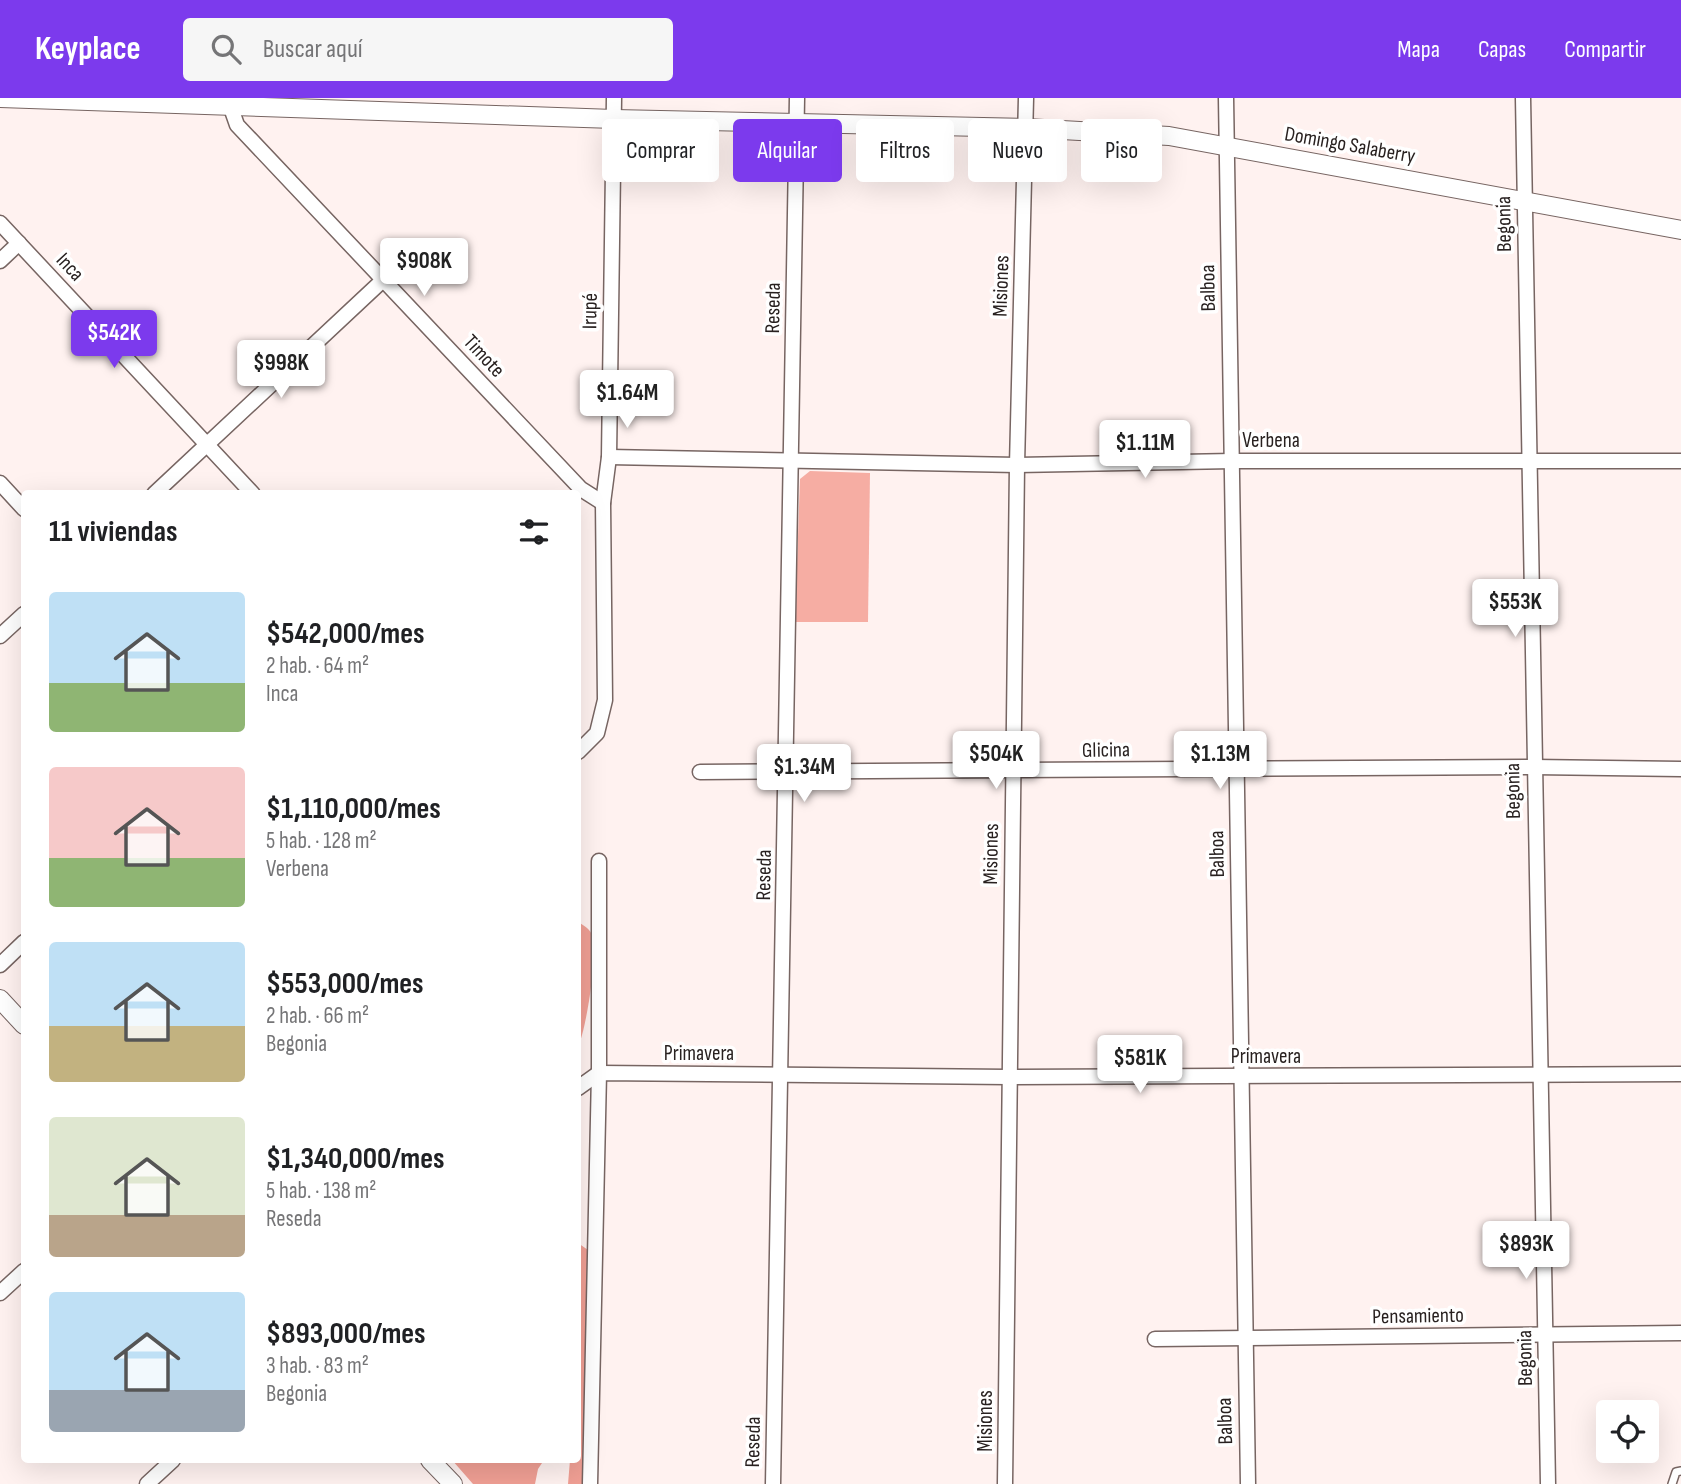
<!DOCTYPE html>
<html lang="es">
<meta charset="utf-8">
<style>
body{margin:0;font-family:"Sofia Sans Condensed",sans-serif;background:#f6f6f6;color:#202124;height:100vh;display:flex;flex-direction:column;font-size:26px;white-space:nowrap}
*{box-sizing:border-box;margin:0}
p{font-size:23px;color:#757577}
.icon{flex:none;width:38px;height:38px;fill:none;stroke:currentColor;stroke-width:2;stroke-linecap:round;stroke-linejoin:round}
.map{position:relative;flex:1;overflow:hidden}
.sheet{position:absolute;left:21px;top:392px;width:560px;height:973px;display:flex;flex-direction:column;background:#fff;border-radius:7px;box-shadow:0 7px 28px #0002}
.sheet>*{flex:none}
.banner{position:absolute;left:602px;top:21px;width:665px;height:63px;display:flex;gap:14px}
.fabs{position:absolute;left:1596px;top:1302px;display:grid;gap:14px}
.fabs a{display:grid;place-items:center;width:63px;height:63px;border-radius:7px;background:#fff;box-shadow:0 7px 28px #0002;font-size:35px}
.price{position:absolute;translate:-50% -60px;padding:0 16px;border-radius:7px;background:#fff;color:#222;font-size:23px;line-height:46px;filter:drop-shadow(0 2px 4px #0008)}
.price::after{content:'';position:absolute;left:50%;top:42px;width:21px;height:16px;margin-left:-10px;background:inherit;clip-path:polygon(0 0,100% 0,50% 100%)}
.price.active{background:#7c3aed;color:#fff}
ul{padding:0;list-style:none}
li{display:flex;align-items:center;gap:21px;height:175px;padding:0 28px}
li span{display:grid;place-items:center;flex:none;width:196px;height:140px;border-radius:7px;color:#555}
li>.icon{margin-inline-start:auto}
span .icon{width:84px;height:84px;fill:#fffc;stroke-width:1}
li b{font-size:30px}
h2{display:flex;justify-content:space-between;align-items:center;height:84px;padding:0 28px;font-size:30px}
.chip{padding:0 24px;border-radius:7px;background:#fff;box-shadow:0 7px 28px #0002;font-size:24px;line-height:63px}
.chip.active{background:#7c3aed;color:#fff}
header{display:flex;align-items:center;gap:42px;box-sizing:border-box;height:98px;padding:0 35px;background:#7c3aed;color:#fff}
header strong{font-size:33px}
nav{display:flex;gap:38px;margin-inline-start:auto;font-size:24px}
.search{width:490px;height:63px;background:#f6f6f6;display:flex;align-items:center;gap:18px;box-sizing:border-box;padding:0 24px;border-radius:7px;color:#757577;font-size:26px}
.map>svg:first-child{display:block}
</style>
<header>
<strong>Keyplace</strong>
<div class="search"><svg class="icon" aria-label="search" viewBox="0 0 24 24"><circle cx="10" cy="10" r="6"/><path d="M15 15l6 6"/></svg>Buscar aquí</div>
<nav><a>Mapa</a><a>Capas</a><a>Compartir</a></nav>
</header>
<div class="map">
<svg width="1681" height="1386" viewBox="0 0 1681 1386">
<rect width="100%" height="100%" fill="#fff2f0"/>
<polygon fill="#f6ada3" points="810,373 870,375 868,524 795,524 800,381"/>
<g fill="#f09f94">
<path d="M578 824C585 828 590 831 593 839 598 854 586 934 578 948Z"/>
<polygon points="578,1145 598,1159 582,1386 568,1386 570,1362 578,1362"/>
<polygon points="452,1362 544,1362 538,1371 535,1386 473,1386"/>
</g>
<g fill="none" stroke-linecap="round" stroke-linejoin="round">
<g stroke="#776562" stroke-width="10">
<polyline id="service" points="1672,1386 1676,1374 1681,1373"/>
</g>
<g stroke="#776562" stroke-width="17">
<g id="minor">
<polyline points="233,0 230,7 237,27 581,391 603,405"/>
<polyline points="1226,0 1248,1386"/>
<polyline points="1523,0 1548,1386"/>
<polyline points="0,125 253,396"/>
<polyline points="0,163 19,145"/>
<polyline points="609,359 1017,367 1233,363 1681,363"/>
<polyline points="0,385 24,411"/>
<polyline points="154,396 383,182"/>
<polyline points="0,538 24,516"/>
<polyline points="578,654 597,635 605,602 603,405 609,359 614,0"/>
<polyline points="700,674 1534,669 1681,671"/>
<polyline points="0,867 24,844"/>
<polyline points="578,990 599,975 1008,979 1681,976"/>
<polyline points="0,1195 24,1173"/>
<polyline points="1155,1241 1681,1235"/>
<polyline points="147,1386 173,1362"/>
<polyline points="590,1386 599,975 599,763"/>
<polyline points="773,1386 797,0"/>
<polyline points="1005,1386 1017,367 1026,0"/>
</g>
</g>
<g stroke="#776562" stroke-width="20">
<g id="tertiary">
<polyline points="0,0 614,21 1026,30 1169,38 1681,132"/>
<polyline points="0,901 24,927"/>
<polyline points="430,1362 453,1386"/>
</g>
</g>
<use href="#service" stroke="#fff" stroke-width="7"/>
<use href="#minor" stroke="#fff" stroke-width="14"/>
<use href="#tertiary" stroke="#fff" stroke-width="18"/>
</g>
<g text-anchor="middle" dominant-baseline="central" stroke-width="7" stroke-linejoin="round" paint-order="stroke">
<g font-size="21" fill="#282120" stroke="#fff">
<text transform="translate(1350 47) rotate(10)">Domingo Salaberry</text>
<text transform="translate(1504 126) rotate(-91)">Begonia</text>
<text transform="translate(70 169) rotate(47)">Inca</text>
<text transform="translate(1001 188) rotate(-88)">Misiones</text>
<text transform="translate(1208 190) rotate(-91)">Balboa</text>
<text transform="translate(773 210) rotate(-89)">Reseda</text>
<text transform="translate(590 213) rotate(-89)">Irupé</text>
<text transform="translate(484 258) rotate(47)">Timote</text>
<text x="1271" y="342">Verbena</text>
<text transform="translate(1106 652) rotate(-1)">Glicina</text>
<text transform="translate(1513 693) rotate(-91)">Begonia</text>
<text transform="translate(991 756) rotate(-89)">Misiones</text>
<text transform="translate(1217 756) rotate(-91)">Balboa</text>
<text transform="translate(764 777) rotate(-89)">Reseda</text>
<text x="699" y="955">Primavera</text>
<text x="1266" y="958">Primavera</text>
<text transform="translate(1418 1218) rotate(-1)">Pensamiento</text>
<text transform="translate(1525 1260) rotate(-91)">Begonia</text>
<text transform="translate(985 1323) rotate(-90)">Misiones</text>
<text transform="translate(1225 1323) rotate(-92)">Balboa</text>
<text transform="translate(753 1344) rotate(-89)">Reseda</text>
</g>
</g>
</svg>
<div class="fabs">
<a><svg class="icon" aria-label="locate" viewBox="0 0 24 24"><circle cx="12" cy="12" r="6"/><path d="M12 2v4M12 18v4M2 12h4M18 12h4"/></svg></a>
</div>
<b class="price" style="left:424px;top:200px">$908K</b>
<b class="price active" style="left:114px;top:272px">$542K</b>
<b class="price" style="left:281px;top:302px">$998K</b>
<b class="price" style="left:627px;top:332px">$1.64M</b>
<b class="price" style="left:1145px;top:382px">$1.11M</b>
<b class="price" style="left:1515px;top:541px">$553K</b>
<b class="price" style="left:996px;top:693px">$504K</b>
<b class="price" style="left:1220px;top:693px">$1.13M</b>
<b class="price" style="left:804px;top:706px">$1.34M</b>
<b class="price" style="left:1140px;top:997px">$581K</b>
<b class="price" style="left:1526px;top:1183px">$893K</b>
<div class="banner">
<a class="chip">Comprar</a>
<a class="chip active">Alquilar</a>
<a class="chip">Filtros</a>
<a class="chip">Nuevo</a>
<a class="chip">Piso</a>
</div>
<section class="sheet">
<h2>11 viviendas<svg class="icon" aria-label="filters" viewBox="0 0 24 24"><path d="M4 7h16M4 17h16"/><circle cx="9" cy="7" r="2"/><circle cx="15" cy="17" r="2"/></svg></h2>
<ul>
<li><span style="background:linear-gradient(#bfe0f5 65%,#8fb573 0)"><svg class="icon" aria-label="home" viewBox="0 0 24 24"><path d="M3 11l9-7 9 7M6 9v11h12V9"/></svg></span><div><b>$542,000/mes</b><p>2 hab. · 64 m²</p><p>Inca</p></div></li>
<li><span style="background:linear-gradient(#f6c9c9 65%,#8fb573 0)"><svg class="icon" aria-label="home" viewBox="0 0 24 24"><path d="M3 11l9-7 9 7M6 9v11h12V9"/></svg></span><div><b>$1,110,000/mes</b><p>5 hab. · 128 m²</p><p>Verbena</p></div></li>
<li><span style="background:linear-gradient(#bfe0f5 60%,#c2b280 0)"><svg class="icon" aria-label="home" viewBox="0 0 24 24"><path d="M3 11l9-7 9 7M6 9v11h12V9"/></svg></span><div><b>$553,000/mes</b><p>2 hab. · 66 m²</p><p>Begonia</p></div></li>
<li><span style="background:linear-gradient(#dfe7d0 70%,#b9a48a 0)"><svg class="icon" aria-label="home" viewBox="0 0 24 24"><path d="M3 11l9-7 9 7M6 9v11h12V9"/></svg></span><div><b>$1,340,000/mes</b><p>5 hab. · 138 m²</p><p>Reseda</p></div></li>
<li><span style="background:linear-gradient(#bfe0f5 70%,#9aa5b1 0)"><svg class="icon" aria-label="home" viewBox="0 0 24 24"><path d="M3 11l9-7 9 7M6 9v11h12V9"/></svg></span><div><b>$893,000/mes</b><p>3 hab. · 83 m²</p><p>Begonia</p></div></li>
</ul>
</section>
</div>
